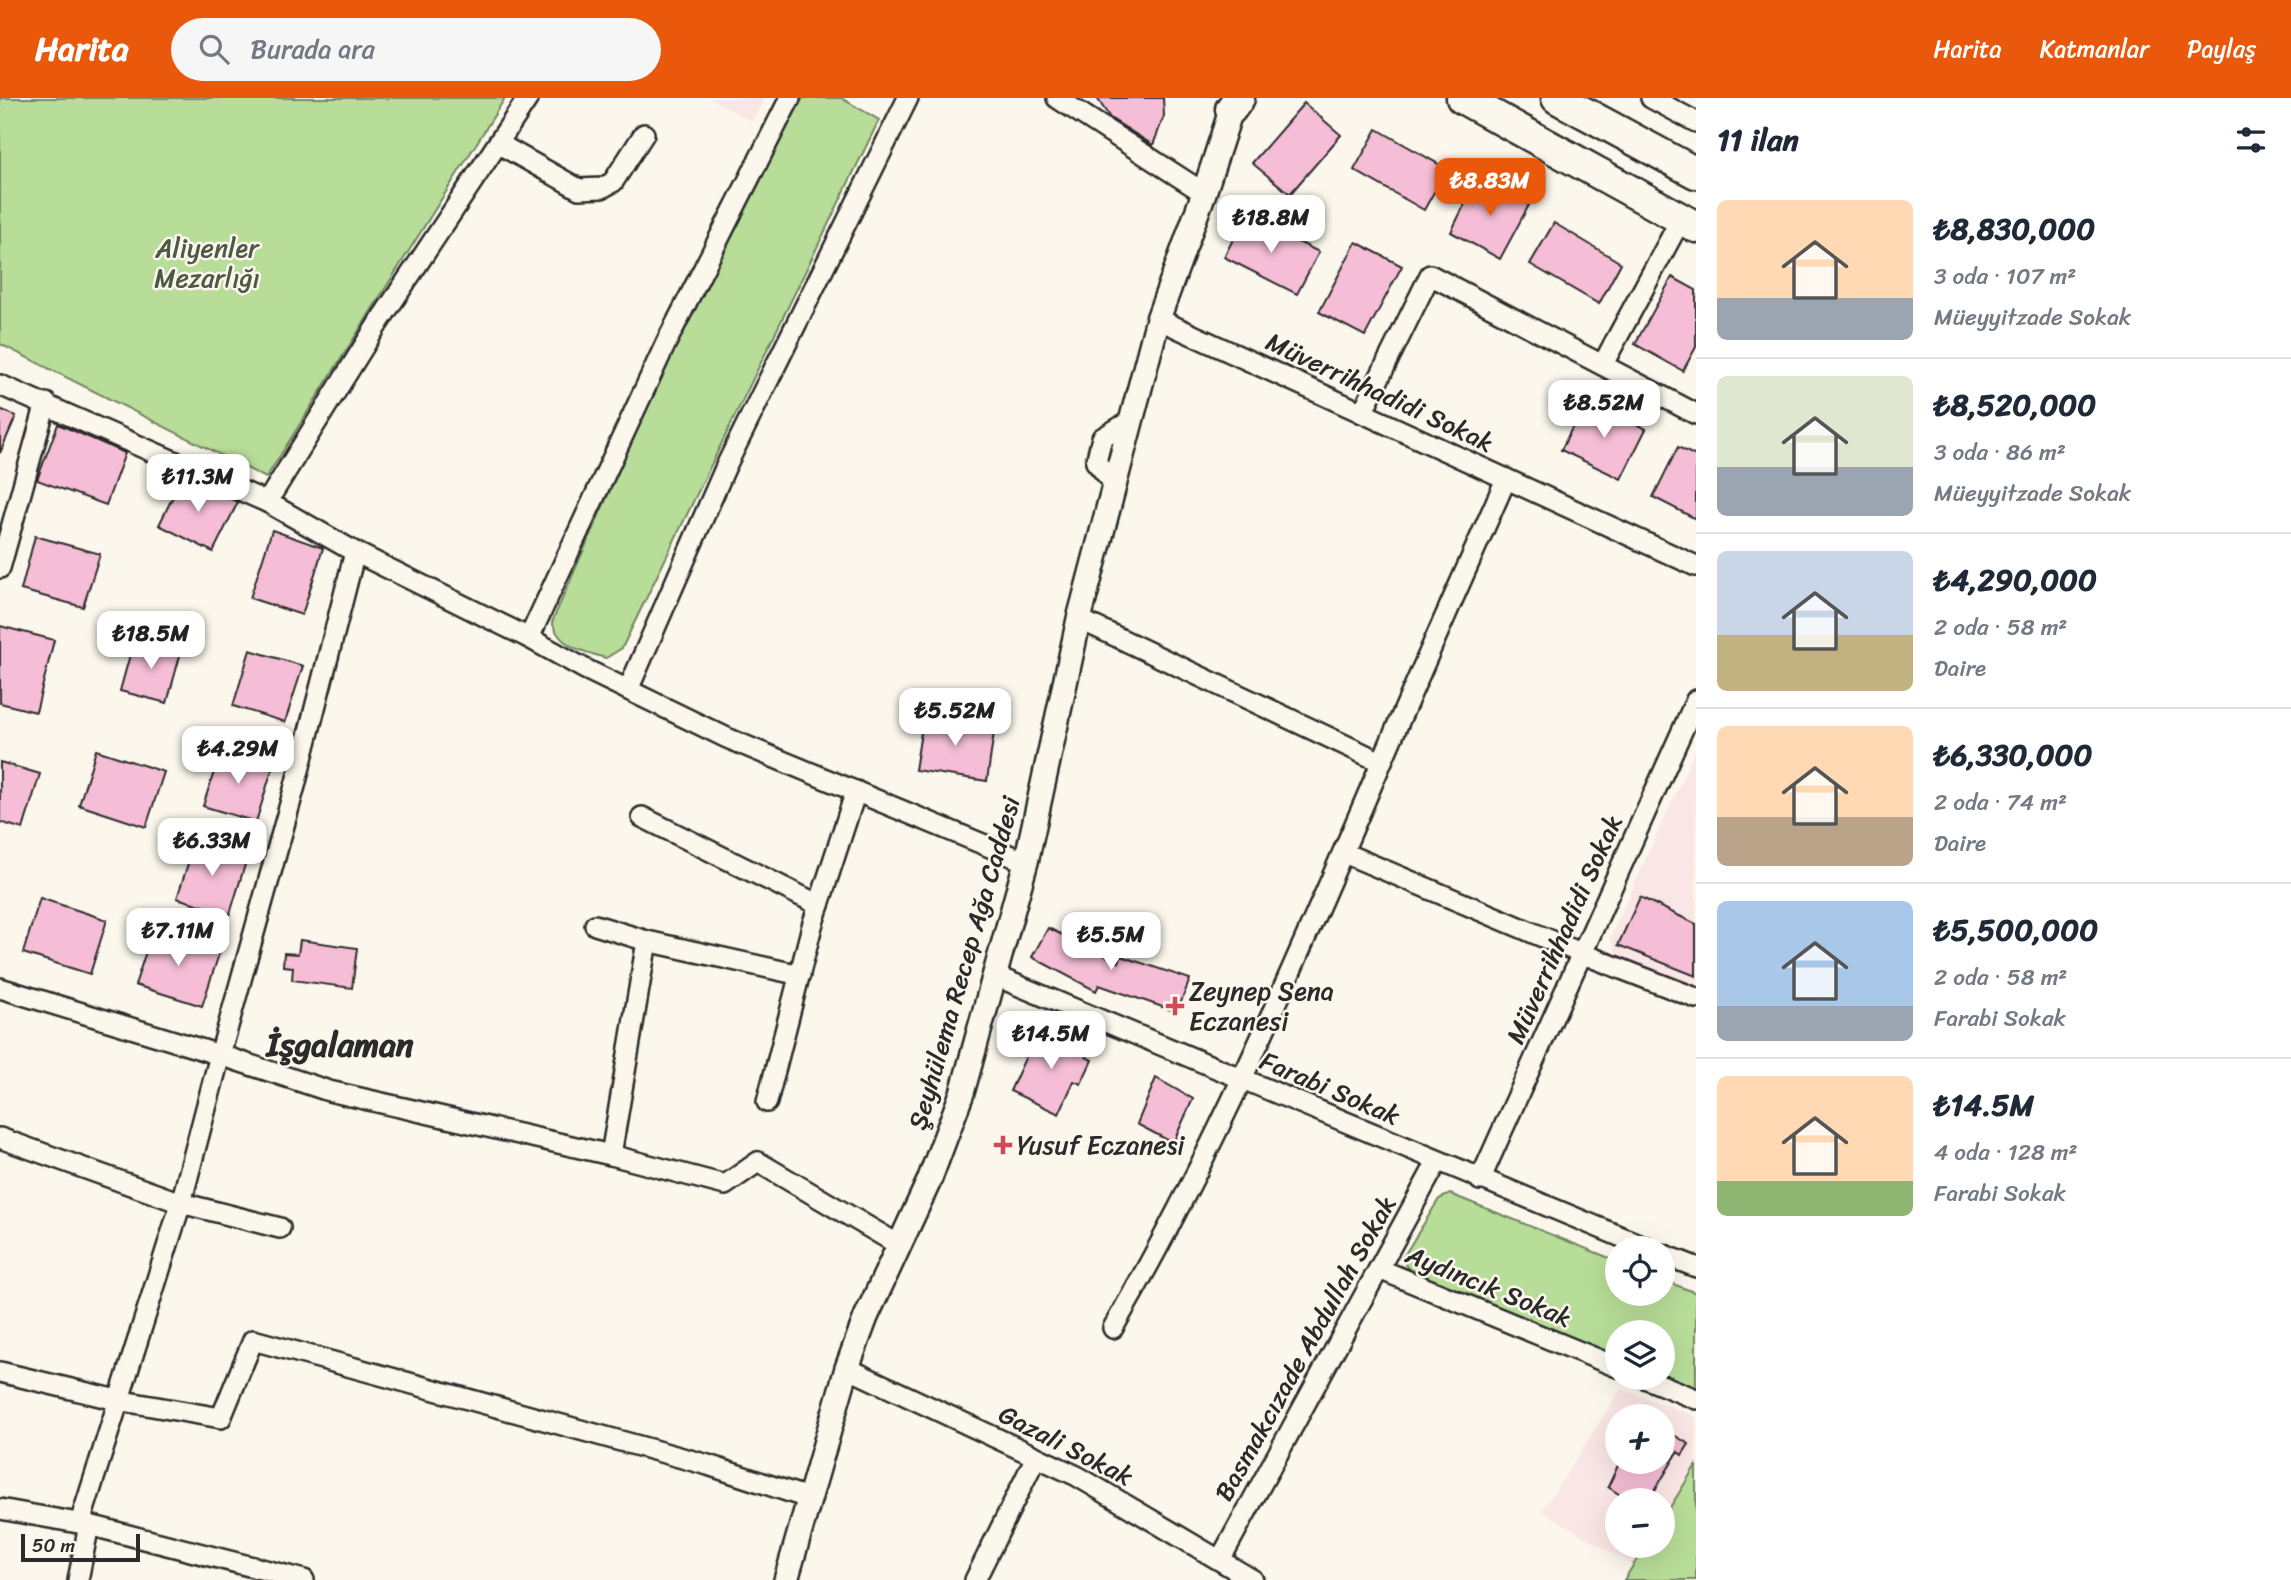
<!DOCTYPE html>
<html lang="tr">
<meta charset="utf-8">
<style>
body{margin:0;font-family:Sriracha,sans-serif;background:#f6f6f7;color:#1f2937;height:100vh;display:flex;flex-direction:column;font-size:26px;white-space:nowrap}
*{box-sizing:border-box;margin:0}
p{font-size:23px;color:#747a83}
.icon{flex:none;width:38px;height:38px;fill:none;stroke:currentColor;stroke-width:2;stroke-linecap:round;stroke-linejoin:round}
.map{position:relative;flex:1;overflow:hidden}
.drawer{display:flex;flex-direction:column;background:#fff;width:595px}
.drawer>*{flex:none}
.controls{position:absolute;left:1605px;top:1138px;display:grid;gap:14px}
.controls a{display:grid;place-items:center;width:70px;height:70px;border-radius:50%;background:#fff;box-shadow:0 7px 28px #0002;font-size:35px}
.scale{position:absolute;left:21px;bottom:18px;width:119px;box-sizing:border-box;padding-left:7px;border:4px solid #2b2b2b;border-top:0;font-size:19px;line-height:24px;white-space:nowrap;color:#2b2b2b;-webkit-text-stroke:5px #fbf7ec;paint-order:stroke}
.price{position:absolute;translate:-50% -60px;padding:0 16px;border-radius:14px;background:#fff;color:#222;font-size:23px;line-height:46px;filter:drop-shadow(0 2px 4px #0008)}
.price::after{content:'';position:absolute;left:50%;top:42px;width:21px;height:16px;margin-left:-10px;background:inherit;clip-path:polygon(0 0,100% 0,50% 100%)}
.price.selected{background:#ea580c;color:#fff}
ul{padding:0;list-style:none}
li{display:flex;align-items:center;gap:21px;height:175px;padding:0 21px}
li+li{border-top:2px solid #e0e1e3}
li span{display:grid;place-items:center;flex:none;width:196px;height:140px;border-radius:10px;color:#555}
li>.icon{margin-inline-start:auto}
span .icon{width:84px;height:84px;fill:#fffc;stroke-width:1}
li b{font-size:30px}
h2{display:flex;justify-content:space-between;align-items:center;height:84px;padding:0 21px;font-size:30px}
header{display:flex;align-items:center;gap:42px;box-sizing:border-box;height:98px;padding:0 35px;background:#ea580c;color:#fff}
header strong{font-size:33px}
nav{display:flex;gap:38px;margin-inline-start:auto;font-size:24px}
.search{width:490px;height:63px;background:#f6f6f7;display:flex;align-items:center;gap:18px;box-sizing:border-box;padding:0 24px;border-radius:38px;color:#747a83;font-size:26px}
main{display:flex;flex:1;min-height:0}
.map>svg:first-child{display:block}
</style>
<header>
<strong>Harita</strong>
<div class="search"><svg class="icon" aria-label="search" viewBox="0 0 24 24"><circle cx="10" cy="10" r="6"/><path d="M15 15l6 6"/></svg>Burada ara</div>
<nav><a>Harita</a><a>Katmanlar</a><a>Paylaş</a></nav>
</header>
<main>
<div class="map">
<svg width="1696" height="1482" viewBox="0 0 1696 1482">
<rect width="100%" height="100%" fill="#fbf7ec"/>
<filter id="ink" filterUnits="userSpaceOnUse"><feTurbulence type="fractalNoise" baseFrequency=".0143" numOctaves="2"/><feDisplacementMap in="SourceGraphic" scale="14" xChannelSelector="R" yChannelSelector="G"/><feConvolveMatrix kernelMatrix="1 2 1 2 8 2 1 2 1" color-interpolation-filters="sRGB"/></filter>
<g filter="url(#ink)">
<g fill="#fae6e5" fill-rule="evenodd">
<polygon points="709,0 765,0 752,23"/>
<polygon points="1696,651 1696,894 1619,860 1610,840"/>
<path d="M1621 1291 1696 1318V1369L1663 1422 1662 1402H1617V1447H1647L1634 1468 1542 1413ZM1617 1318H1662V1363H1617Z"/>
</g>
<g fill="#b8dd98" stroke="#728462" stroke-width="2">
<polygon points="0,0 505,0 266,380 0,246"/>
<path d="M803 0H841L879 22 622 550 606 560C583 553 560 550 552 524L667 263 731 130Z"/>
<polygon points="1450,1096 1617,1163 1617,1195 1662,1195 1663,1182 1696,1195 1696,1291 1663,1278 1662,1234 1617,1234 1617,1260 1410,1174 1402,1161 1439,1101"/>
<polygon points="1696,1367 1696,1482 1624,1482 1646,1447 1662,1447 1663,1421"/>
</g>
<g fill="#f6bed6" stroke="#2b2b2b" stroke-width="2">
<polygon points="1097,0 1163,0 1164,18 1153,47 1110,20"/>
<polygon points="1304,5 1341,37 1290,96 1252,65"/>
<polygon points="1377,31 1447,71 1424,112 1354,72"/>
<polygon points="1478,79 1529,107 1500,161 1451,134"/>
<polygon points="1245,118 1319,154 1297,196 1224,159"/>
<polygon points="1554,125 1621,165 1599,206 1530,166"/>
<polygon points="1356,144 1402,168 1365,238 1319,214"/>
<polygon points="1672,179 1696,192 1696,249 1683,273 1635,246"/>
<polygon points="1586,302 1646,331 1621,381 1561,352"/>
<polygon points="0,311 16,318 0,355"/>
<polygon points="58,326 125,355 106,407 37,382"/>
<polygon points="1678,349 1696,358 1696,421 1653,399"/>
<polygon points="182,380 238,404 213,454 159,427"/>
<polygon points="272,432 323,450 302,517 250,500"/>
<polygon points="35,438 100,456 83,509 21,492"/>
<polygon points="0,528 54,542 36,614 0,605"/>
<polygon points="134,542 181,554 167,605 120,593"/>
<polygon points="250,552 303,568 285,624 233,608"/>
<polygon points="924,616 995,627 987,683 915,672"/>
<polygon points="96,652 164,674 146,729 79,707"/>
<polygon points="221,652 273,668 256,724 203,708"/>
<polygon points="0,664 40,676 23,731 0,724"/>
<polygon points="195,744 247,760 230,816 177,800"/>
<polygon points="1640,799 1696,826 1696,878 1618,847"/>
<polygon points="40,800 107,822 90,876 23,855"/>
<polygon points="1048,830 1119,864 1121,858 1190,881 1177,914 1099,887 1096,893 1032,859"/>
<polygon points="153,832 220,853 202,908 135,887"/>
<polygon points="300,842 357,850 352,890 292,882 293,869 283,868 284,855 298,856"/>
<polygon points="1039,930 1088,953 1086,959 1092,962 1081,986 1074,983 1059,1016 1010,993"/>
<polygon points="1156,980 1193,1001 1173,1045 1137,1026"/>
<polygon points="1662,1330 1689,1346 1682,1357 1678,1354 1649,1402 1628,1402 1608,1389 1620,1363 1662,1363"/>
</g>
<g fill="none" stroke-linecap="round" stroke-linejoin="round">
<g stroke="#2b2b2b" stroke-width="24">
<g id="minor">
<polyline points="1057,0 1204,95"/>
<polyline points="1651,0 1696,24"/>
<polyline points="499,46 579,91 602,90 613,84 644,36"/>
<polyline points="1158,221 1696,468"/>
<polyline points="1603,266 1681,121"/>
<polyline points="0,287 267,404 355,454 529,540 585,571 727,640 1026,764"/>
<polyline points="1362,315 1430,177 1696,316"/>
<polyline points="1116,388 1096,364 1102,340 1132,322"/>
<polyline points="267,404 379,224 528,0"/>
<polyline points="355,454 295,688 220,957 329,993 611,1057 725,1087 758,1064 899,1147"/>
<polyline points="0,470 46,305"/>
<polyline points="1079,521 1381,664"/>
<polyline points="529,540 666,245 790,0"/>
<polyline points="628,592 726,368 908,0"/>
<polyline points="642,719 819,807"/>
<polyline points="1344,755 1583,856 1696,900"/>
<polyline points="595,827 647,843 800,877"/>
<polyline points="993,877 1648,1150"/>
<polyline points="0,890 220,957 181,1105 80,1425"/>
<polyline points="767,1004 812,828 856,693"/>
<polyline points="0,1040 181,1105 280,1130"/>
<polyline points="611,1057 647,843"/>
<polyline points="1480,1082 1696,602"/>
<polyline points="1662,1156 1696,1169"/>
<polyline points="1379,1171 1617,1269"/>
<path d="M1113 1230C1221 1044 1304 844 1389 647 1427 558 1467 470 1506 381"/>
<polyline points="847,1270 1077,1378 1253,1482"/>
<polyline points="0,1274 117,1302 221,1320 253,1242 708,1367 808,1400"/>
<polyline points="1642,1279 1696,1301"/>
<polyline points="0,1411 89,1427 304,1482"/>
<polyline points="1220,1462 1437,1064"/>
<polyline points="78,1482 89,1427"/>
<polyline points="975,1482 1036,1359"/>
</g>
</g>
<g stroke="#2b2b2b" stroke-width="28">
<polyline id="tertiary" points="786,1482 847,1270 866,1219 929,1083 962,995 1026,764 1079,521 1158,221 1204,95 1235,0"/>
</g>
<g stroke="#2b2b2b" stroke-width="35">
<g id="primary">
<polyline points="1462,0 1696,129"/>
<polyline points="1557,0 1696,75"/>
<polyline points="1231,11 1239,0"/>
</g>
</g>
<use href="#minor" stroke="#fbf7ec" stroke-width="19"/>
<use href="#tertiary" stroke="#fbf7ec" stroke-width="23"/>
<use href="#primary" stroke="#fbf7ec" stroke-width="30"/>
</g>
</g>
<g fill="#d1495b" stroke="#fbf7ec" stroke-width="2.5">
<path d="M1171.5 897.5h7v7h7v7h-7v7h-7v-7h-7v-7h7z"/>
<path d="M999.5 1036.5h7v7h7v7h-7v7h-7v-7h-7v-7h7z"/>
</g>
<g text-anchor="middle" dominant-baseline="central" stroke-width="5" stroke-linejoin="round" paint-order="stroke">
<g font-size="26" fill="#4e5846" stroke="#fbf7ec">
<text x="207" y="150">Aliyenler<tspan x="207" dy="30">Mezarlığı</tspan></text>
</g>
<g font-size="26" fill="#2b2b2b" stroke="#fbf7ec">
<text transform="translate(1380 294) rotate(25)">Müverrihhadidi Sokak</text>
<text transform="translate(1564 831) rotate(-66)">Müverrihhadidi Sokak</text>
<text transform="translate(964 865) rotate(-74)">Şeyhülema Recep Ağa Caddesi</text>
<text transform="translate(1330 990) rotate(23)">Farabi Sokak</text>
<text transform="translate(1489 1188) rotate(22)">Aydıncık Sokak</text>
<text transform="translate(1305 1250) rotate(-61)">Basmakcızade Abdullah Sokak</text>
<text transform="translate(1066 1347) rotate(27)">Gazali Sokak</text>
</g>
<g font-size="26" fill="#2b2b2b" stroke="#fbf7ec" text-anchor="start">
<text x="1189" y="893">Zeynep Sena<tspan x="1189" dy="30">Eczanesi</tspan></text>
<text x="1017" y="1047">Yusuf Eczanesi</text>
</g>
<g font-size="33" font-weight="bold" fill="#2b2b2b" stroke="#fbf7ec">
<text x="340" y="947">İşgalaman</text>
</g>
</g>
</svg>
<div class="controls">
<a><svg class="icon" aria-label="locate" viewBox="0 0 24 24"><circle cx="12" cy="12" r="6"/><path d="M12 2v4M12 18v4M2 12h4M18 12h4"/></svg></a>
<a><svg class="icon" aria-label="layers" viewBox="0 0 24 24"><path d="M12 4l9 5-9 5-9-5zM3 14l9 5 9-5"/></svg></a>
<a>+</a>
<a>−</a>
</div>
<div class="scale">50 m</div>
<b class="price selected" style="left:1490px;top:120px">₺8.83M</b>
<b class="price" style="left:1271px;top:157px">₺18.8M</b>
<b class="price" style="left:1604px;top:342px">₺8.52M</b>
<b class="price" style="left:198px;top:416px">₺11.3M</b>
<b class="price" style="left:151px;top:573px">₺18.5M</b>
<b class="price" style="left:955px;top:650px">₺5.52M</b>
<b class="price" style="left:238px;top:688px">₺4.29M</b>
<b class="price" style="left:212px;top:780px">₺6.33M</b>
<b class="price" style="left:178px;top:870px">₺7.11M</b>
<b class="price" style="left:1111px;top:874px">₺5.5M</b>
<b class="price" style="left:1051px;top:973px">₺14.5M</b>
</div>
<section class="drawer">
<h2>11 ilan<svg class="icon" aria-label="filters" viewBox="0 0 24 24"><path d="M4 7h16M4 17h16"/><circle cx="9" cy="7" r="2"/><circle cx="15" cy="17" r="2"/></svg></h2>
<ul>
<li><span style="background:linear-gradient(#ffd9b3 70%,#9aa5b1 0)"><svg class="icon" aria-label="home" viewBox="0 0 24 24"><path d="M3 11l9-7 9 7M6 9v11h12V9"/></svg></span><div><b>₺8,830,000</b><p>3 oda · 107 m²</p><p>Müeyyitzade Sokak</p></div></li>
<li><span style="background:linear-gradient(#dfe7d0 65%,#9aa5b1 0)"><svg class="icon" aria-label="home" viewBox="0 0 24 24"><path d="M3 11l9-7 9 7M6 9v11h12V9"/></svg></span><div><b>₺8,520,000</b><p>3 oda · 86 m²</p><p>Müeyyitzade Sokak</p></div></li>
<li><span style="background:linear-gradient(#c9d6e8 60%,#c2b280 0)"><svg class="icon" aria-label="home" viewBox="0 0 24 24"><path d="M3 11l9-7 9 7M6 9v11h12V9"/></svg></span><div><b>₺4,290,000</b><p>2 oda · 58 m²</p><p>Daire</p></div></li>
<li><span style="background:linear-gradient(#ffd9b3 65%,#b9a48a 0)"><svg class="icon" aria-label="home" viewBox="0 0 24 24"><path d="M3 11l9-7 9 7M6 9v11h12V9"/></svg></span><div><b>₺6,330,000</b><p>2 oda · 74 m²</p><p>Daire</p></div></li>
<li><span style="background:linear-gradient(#a9c7e8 75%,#9aa5b1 0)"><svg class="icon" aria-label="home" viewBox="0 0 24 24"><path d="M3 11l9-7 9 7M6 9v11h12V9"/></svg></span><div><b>₺5,500,000</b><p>2 oda · 58 m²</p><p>Farabi Sokak</p></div></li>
<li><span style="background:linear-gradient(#ffd9b3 75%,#8fb573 0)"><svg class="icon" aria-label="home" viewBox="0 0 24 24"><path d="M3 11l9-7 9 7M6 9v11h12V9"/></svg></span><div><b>₺14.5M</b><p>4 oda · 128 m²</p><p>Farabi Sokak</p></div></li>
</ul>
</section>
</main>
